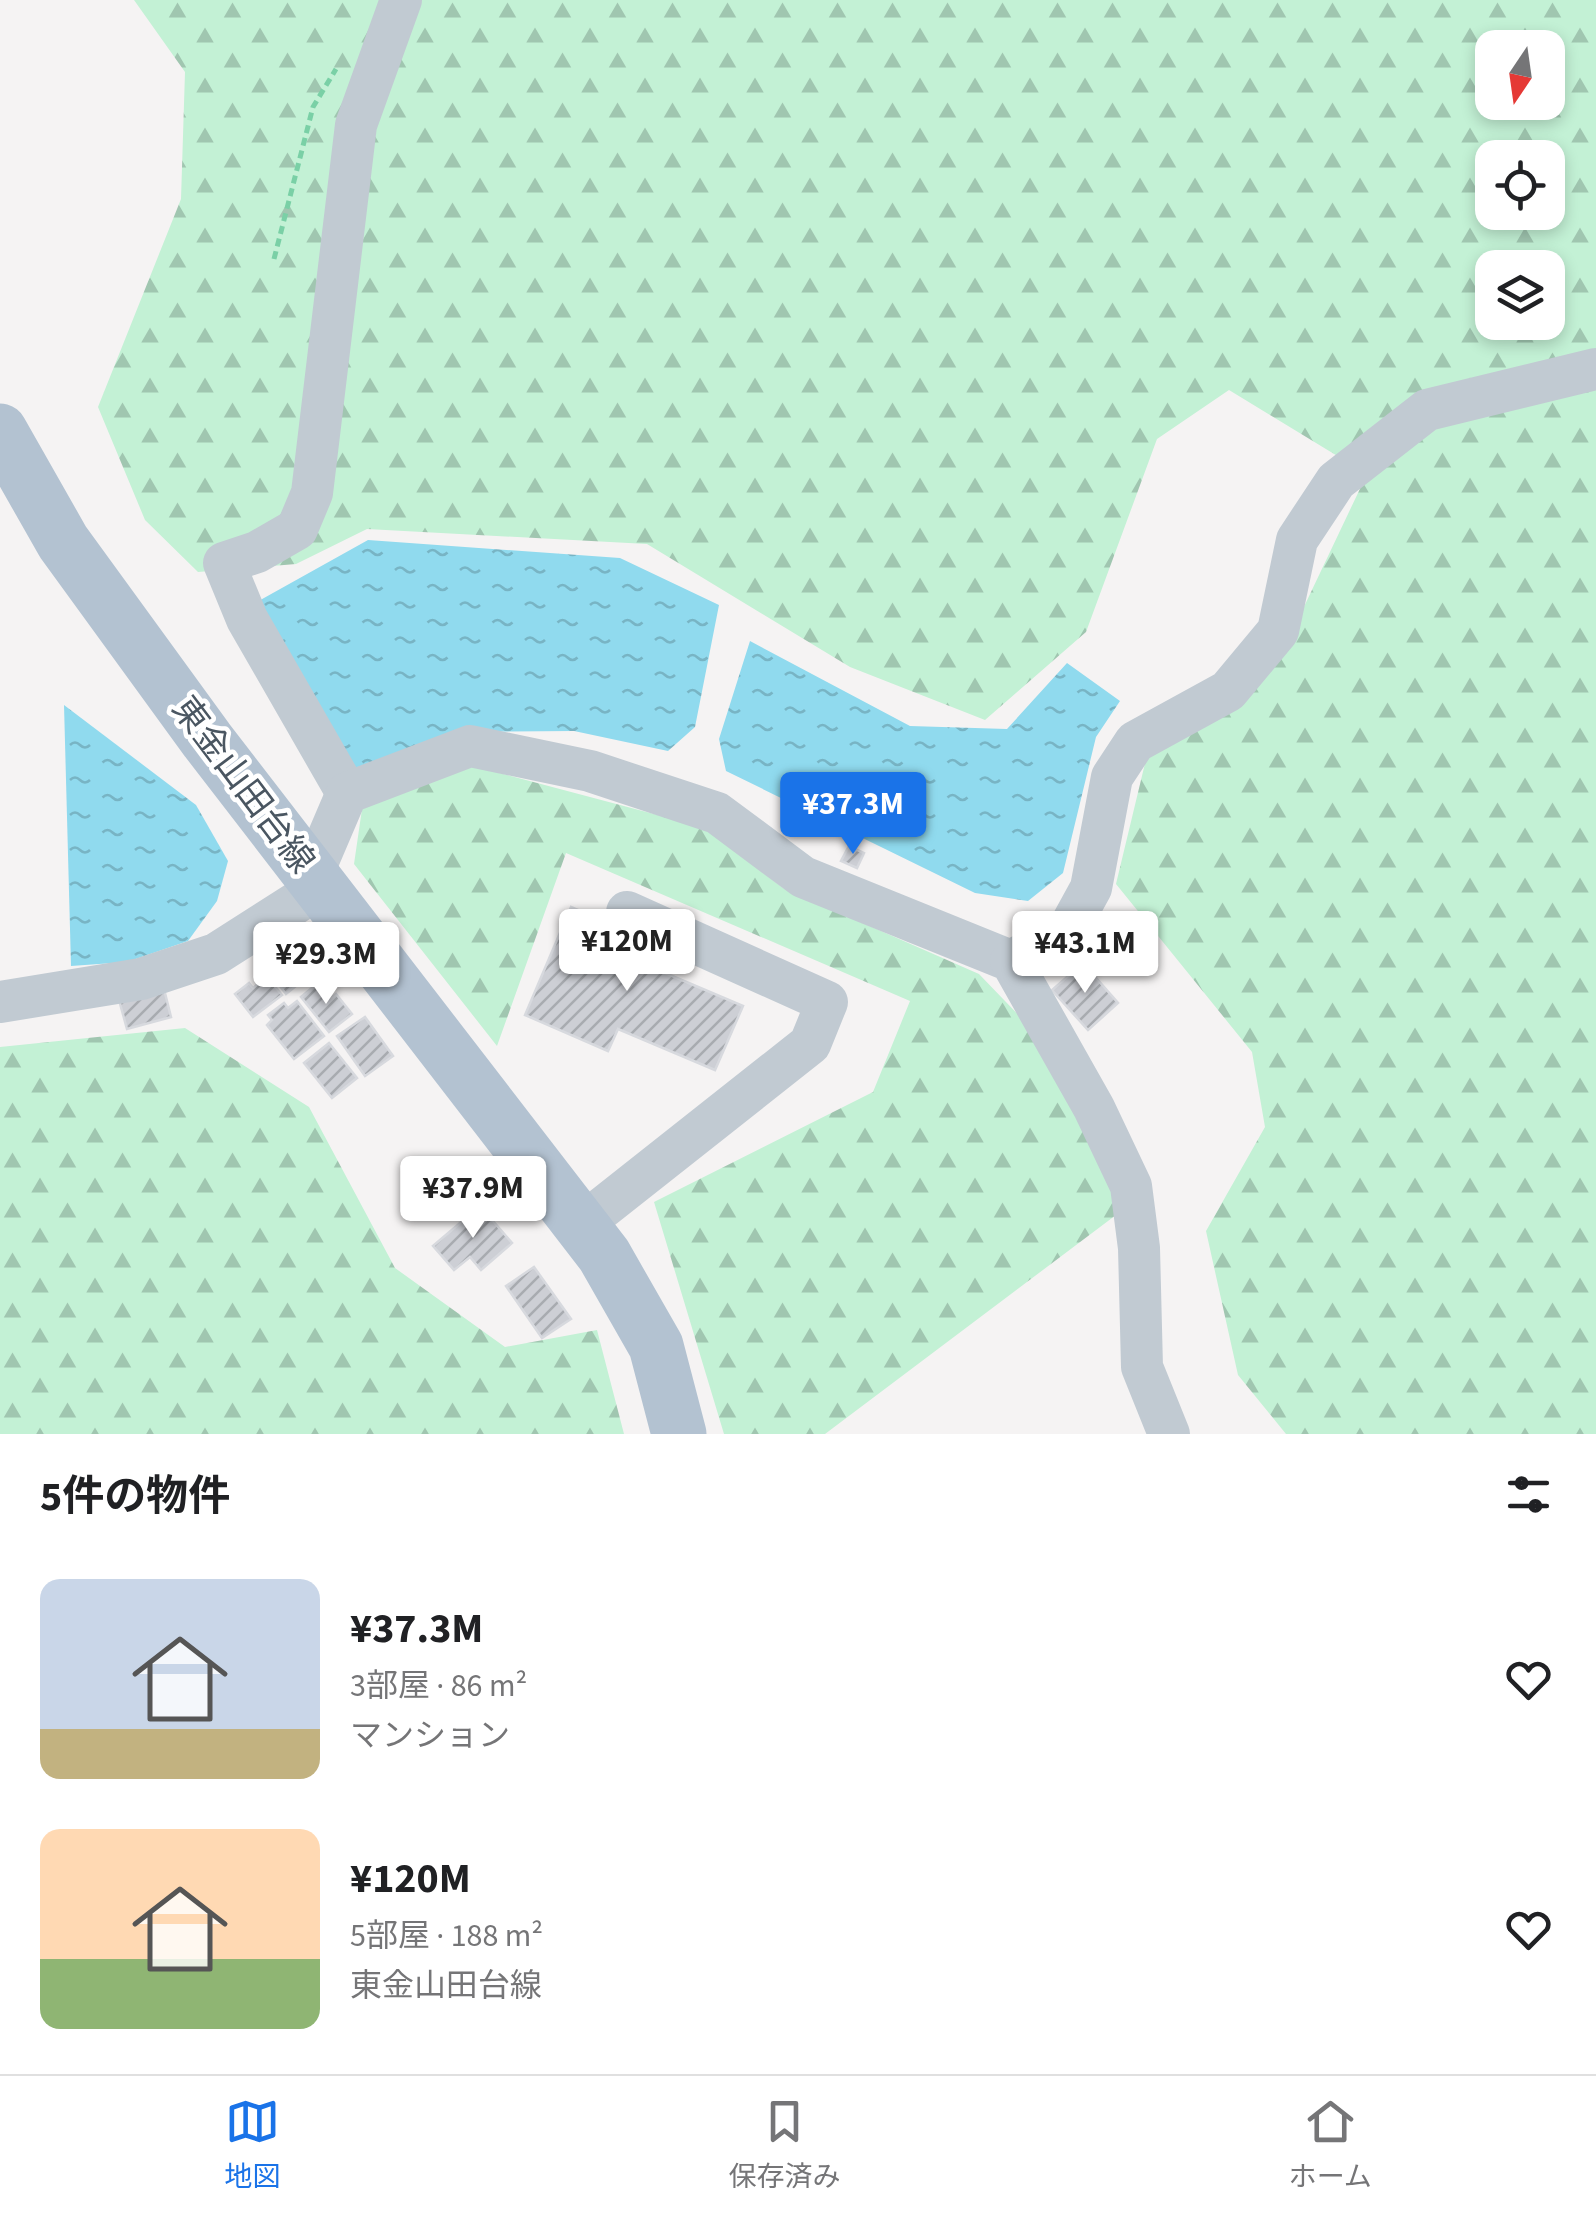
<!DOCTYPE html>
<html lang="ja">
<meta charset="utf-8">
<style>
body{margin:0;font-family:"Source Sans 3","Noto Sans JP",sans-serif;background:#f6f6f6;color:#202124;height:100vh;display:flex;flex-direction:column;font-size:38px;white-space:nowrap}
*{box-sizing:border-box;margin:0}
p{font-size:32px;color:#757577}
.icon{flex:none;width:55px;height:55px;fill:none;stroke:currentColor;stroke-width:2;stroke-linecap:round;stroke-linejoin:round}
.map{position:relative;height:1434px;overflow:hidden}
.details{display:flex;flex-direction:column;background:#fff;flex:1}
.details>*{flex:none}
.needle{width:65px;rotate:193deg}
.fabs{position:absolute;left:1475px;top:30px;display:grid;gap:20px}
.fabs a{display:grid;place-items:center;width:90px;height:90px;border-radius:20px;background:#fff;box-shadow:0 5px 15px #0003;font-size:50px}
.price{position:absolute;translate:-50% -85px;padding:0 22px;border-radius:10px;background:#fff;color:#222;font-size:32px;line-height:65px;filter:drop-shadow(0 2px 5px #0008)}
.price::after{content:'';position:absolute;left:50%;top:60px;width:30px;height:22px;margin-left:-15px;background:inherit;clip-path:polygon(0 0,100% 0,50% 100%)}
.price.active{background:#1a73e8;color:#fff}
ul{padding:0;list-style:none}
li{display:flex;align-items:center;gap:30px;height:250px;padding:0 40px}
li span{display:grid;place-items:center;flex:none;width:280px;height:200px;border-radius:20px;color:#555}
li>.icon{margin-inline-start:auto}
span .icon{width:120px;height:120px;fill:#fffc;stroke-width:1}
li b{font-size:42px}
h2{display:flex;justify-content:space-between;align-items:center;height:120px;padding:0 40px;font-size:42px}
.tabs{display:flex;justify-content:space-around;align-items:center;height:140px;border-top:2px solid #e0e0e0;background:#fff;font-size:28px;color:#757577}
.tabs a{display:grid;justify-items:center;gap:5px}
.tabs .active{color:#1a73e8}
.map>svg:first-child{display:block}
</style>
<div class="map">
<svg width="1596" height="1434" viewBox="0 0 1596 1434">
<defs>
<pattern id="forest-firs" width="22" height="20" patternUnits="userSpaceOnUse" patternTransform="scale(2.5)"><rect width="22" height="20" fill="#c3f1d5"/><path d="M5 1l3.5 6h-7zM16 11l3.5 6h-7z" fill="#a0c6b0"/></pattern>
<pattern id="water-ripples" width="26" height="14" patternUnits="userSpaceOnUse" patternTransform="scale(2.5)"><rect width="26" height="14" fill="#90daee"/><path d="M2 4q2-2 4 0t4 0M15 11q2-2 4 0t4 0" fill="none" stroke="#78b4c4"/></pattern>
<pattern id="building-hatch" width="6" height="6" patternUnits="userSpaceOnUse" patternTransform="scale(2.5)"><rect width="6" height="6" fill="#cdcfd5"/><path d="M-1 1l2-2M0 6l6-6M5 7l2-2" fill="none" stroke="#a8abb0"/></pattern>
</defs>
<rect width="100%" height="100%" fill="#f5f3f3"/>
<g fill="url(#forest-firs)" fill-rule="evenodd">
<path d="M134 0H1596V1434H1286L1238 1375 1206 1231 1265 1127 1252 1052 1116 884 1147 755 1292 632 1367 474 1229 390 1157 439 1086 632 985 720 850 667 647 544 367 529 296 564 198 572 145 520 98 407 181 199 185 72ZM1492 48H1548V102H1492ZM1492 158H1548V212H1492ZM1492 268H1548V322H1492Z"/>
<polygon points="469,765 703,827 783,888 979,974 1091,1090 1116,1215 825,1434 724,1434 654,1202 873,1092 910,1001 566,853 497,1046 354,864 362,809"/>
<polygon points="185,1028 309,1107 395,1268 505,1347 597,1330 624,1434 0,1434 0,1047"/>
</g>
<g fill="url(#water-ripples)">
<polygon points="368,540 620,558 719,605 695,727 668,751 574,731 465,732 352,776 255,603"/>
<polygon points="750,641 910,726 1007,729 1067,663 1120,701 1096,737 1063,873 1028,901 975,893 726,771 719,739"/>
<polygon points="64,705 196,805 228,861 217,901 188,941 127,962 71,966"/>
</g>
<g fill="url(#building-hatch)" stroke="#d7d9de" stroke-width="2.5">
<polygon points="849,846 864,853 857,868 841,861"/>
<polygon points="571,907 616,927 656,936 644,964 743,1006 715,1070 618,1029 608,1051 525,1015"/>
<polygon points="290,956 307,977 286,994 270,973"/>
<polygon points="1083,963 1118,1003 1088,1030 1052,990"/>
<polygon points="267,977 282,995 253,1017 235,994 249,983 253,988"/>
<polygon points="319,982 331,998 336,994 352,1014 329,1032 301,997"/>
<polygon points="164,989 171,1017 127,1029 119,1000"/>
<polygon points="297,1001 324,1036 294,1059 267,1025 272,1020 268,1015 284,1003 288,1008"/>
<polygon points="365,1017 393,1056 365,1076 337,1036"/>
<polygon points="329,1043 357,1078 332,1098 304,1063"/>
<polygon points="480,1206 512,1243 481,1270 470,1257 454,1270 433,1246"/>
<polygon points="534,1267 571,1319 542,1338 506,1286"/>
</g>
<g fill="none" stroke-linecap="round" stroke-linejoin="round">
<polyline stroke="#7ad0a6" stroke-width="5" stroke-dasharray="8 5" stroke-linecap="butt" points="274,259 313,107 336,69"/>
<g stroke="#c1cad2" stroke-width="42">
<polyline points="347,793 247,619 224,563 257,552 297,529 312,493 356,125 401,0"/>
<polyline points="312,875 347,793 470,746 590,771 717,813 803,877 1011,961 1094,1108 1131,1186 1139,1248 1142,1367 1169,1434"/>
<polyline points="1011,961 1068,930 1091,888 1112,777 1135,742 1228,691 1278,631 1297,540 1336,481 1427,410 1596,369"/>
<polyline points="0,1002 141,979 216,954 321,887"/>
<polyline points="581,1225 810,1044 827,1002 627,912"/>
</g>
<polyline stroke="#b3c2d1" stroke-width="55" points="0,431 63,542 207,740 604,1255 656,1346 679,1434"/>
</g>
<g text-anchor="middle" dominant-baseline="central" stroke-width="9" stroke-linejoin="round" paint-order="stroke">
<g font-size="35" fill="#4a5661" stroke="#fff">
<text transform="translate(243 785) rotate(53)">東金山田台線</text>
</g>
</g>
</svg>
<div class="fabs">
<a><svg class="needle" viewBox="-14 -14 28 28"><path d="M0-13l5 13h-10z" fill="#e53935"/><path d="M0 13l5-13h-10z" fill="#757577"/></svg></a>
<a><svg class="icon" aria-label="locate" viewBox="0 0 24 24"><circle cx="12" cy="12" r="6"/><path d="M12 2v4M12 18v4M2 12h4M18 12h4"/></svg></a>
<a><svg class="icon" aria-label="layers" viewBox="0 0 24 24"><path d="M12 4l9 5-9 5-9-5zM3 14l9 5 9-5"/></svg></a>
</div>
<b class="price active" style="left:853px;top:857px">¥37.3M</b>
<b class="price" style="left:627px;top:994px">¥120M</b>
<b class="price" style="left:1085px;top:996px">¥43.1M</b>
<b class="price" style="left:326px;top:1007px">¥29.3M</b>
<b class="price" style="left:473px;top:1241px">¥37.9M</b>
</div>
<section class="details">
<h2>5件の物件<svg class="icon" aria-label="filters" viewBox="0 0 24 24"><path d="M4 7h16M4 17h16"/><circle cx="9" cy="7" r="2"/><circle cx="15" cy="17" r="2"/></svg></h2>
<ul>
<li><span style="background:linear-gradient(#c9d6e8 75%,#c2b280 0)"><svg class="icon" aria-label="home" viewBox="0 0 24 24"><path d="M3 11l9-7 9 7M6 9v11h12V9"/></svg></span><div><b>¥37.3M</b><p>3部屋 · 86 m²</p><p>マンション</p></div><svg class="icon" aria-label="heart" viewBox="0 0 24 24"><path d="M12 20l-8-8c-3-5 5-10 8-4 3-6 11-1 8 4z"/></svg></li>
<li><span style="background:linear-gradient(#ffd9b3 65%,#8fb573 0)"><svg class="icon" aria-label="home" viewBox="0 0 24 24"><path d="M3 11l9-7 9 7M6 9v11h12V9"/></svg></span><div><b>¥120M</b><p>5部屋 · 188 m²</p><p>東金山田台線</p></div><svg class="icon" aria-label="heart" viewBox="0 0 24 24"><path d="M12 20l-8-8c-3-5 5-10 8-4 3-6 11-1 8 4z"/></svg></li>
</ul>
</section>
<nav class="tabs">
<a class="active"><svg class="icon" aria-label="map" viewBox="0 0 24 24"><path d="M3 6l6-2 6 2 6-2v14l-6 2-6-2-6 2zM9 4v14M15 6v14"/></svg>地図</a>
<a><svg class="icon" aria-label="saved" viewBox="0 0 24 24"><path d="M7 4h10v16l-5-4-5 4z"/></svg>保存済み</a>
<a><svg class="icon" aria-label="home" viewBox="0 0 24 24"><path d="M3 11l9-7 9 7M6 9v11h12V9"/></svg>ホーム</a>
</nav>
